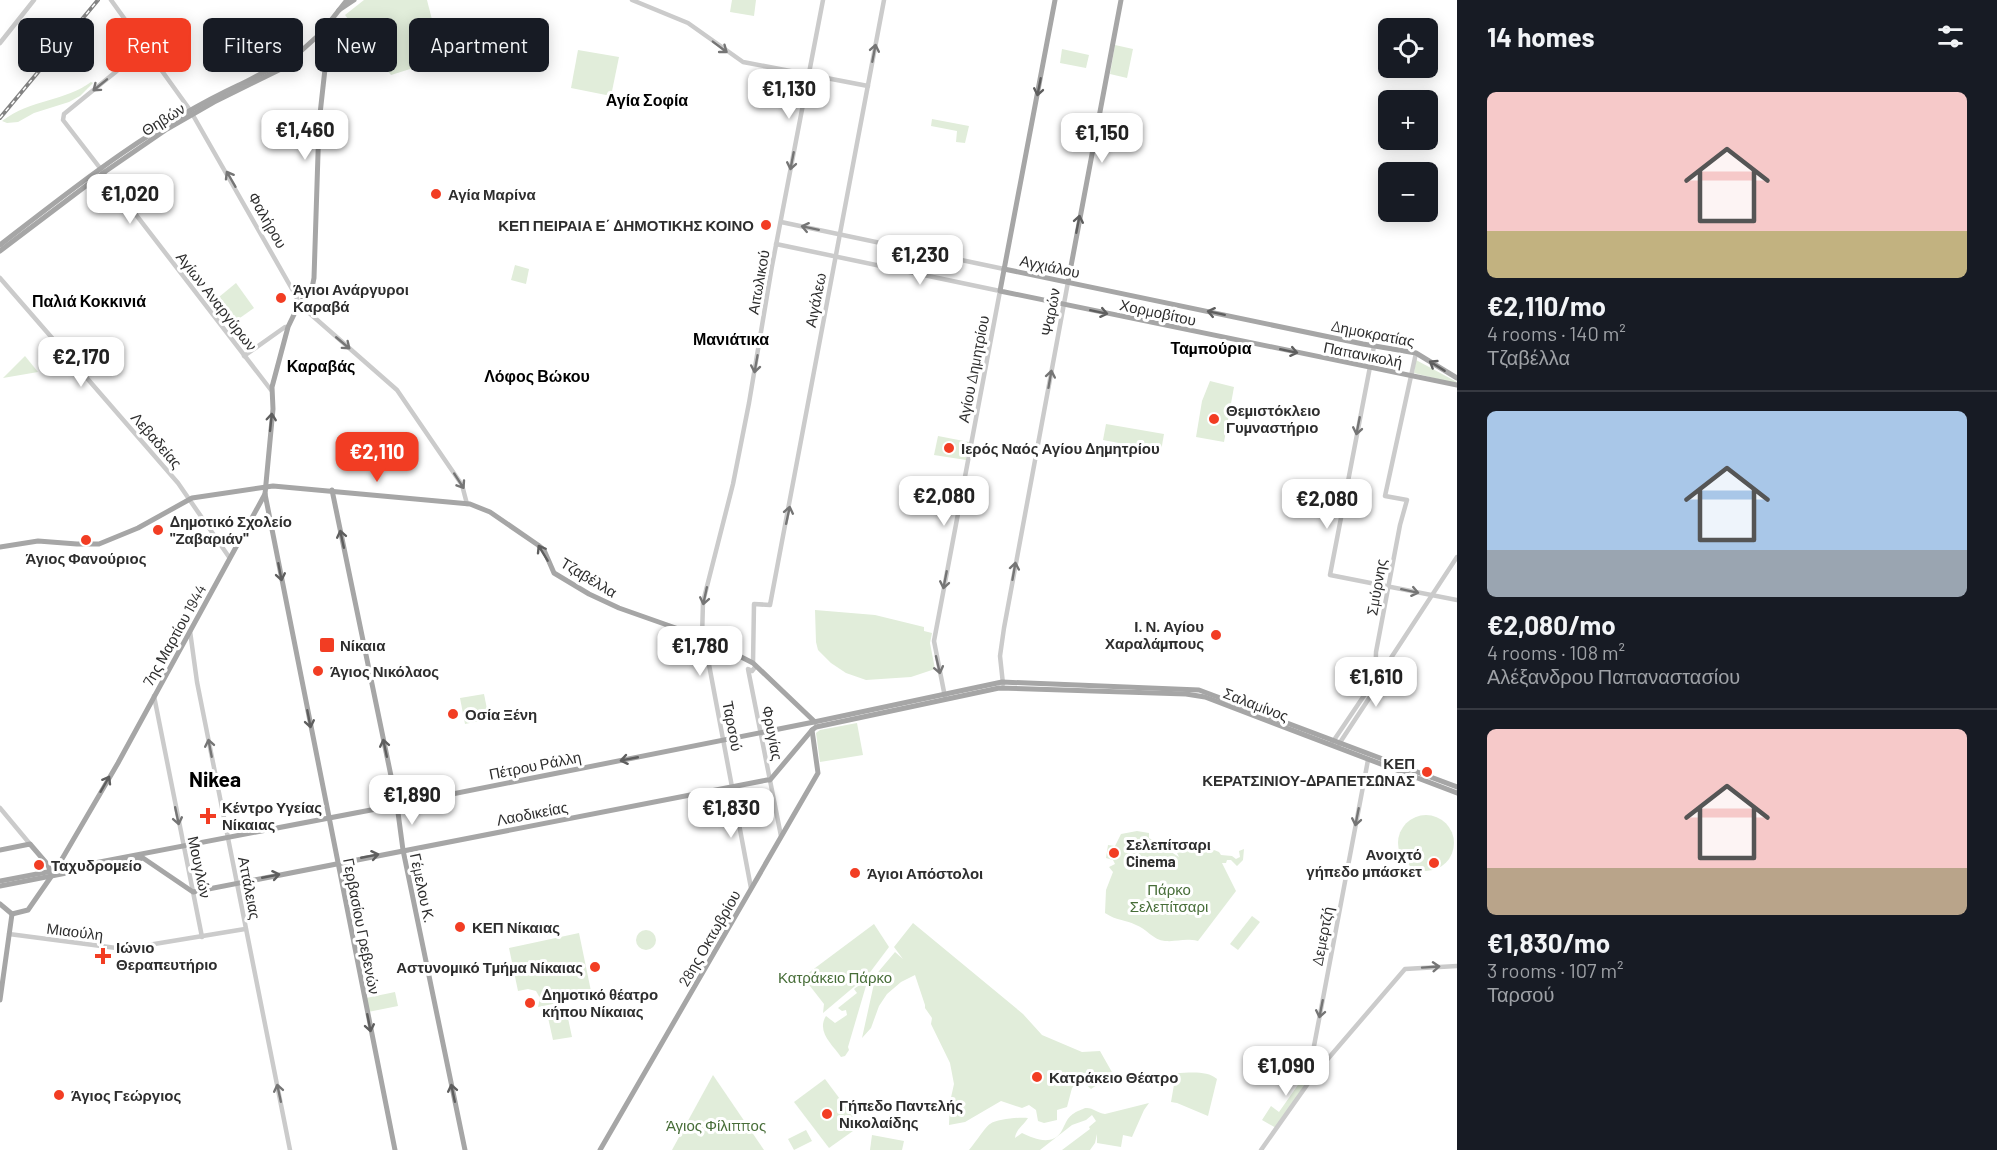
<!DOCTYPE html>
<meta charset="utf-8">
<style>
body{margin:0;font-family:Barlow,sans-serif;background:#20242c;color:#f1f3f6;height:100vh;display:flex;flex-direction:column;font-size:22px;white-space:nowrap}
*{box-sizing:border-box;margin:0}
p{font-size:20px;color:#9ea1a6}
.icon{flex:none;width:33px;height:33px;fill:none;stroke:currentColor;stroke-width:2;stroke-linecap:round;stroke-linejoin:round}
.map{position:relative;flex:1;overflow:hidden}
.drawer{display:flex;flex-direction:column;background:#171b24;width:540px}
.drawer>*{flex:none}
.banner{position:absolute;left:18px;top:18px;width:570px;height:54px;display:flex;gap:12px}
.fabs{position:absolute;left:1378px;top:18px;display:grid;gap:12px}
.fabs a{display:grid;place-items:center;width:60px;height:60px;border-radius:9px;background:#171b24;box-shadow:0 3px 15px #0003;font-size:30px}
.price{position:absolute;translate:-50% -51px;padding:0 14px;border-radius:12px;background:#fff;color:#222;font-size:20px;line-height:39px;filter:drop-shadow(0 2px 3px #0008)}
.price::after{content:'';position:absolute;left:50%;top:36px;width:18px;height:14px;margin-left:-9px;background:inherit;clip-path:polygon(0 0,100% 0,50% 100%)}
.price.on{background:#f23d23;color:#fff}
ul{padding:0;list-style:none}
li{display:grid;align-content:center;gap:12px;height:318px;padding:0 30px}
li+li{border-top:2px solid #363941}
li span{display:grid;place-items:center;height:186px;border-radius:9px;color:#555}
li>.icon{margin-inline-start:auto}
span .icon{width:108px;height:108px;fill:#fffc;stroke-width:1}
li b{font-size:26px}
h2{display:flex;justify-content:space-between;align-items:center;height:72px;padding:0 30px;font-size:26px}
.tag{padding:0 21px;border-radius:9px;background:#171b24;box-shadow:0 3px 15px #0003;font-size:21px;line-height:54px}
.tag.on{background:#f23d23;color:#fff}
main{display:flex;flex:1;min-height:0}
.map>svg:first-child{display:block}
</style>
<main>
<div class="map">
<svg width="1457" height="1150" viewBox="0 0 1457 1150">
<rect width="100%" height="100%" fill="#fff"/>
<g fill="#e1edda">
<polygon points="364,0 427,0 442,59 391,75 345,15"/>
<polygon points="732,0 756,0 754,16 730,12"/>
<polygon points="1115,45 1133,49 1127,78 1110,74"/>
<polygon points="1062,49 1089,55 1086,68 1060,63"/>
<polygon points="578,50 619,57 611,96 571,88"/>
<path d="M91 82 93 83 80 96 69 102 34 113 18 122 7 123 2 121C31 99 66 101 91 82Z"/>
<polygon points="932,119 969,126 965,143 956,142 957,131 931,126"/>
<polygon points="515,265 529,269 526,284 511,280"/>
<polygon points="236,283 254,308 237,320 219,297"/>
<polygon points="25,356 38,372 3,378"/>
<polygon points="1416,360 1457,382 1457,384 1414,373"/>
<polygon points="1210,381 1234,387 1224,442 1196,437 1202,401"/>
<polygon points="1106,424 1164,434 1161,451 1103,440"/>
<polygon points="938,436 969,442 966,460 934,455"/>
<polygon points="815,610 875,615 924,627 924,631 932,633 930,643 935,669 911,677 866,680 846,673 831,663 818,650 816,642"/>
<polygon points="484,694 489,719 465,724 460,698"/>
<polygon points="857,723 863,755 820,762 816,733 820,730"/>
<circle cx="1426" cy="843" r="28"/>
<path d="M1137 831 1149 833V838L1179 857 1177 853 1179 846C1191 844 1207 847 1219 852L1221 855 1232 856 1236 859 1240 857 1239 851 1244 849 1243 860 1237 866 1231 860H1227L1226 863H1222L1236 891 1198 941C1183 938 1178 942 1165 941 1153 940 1147 929 1136 925 1124 919 1117 921 1105 913L1106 890 1113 872 1109 867 1115 864 1113 860 1106 858 1108 845 1115 846 1121 834Z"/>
<polygon points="1252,916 1260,922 1238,950 1230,944"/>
<polygon points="913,923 1023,1014 1042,1035 1082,1052 1100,1051 1113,1074 1091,1089 1080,1079 1072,1088 1067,1107 1057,1110 1057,1120 1044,1123 1038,1121 1036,1110 1029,1105 1022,1108 1001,1101 965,1122 949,1125 950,1102 954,1084 950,1063 931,1024 932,1018 925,1008 925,1005 915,975 901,982 887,994 879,1006 871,1028 862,1038 875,979 879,971 895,952 903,959 894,947"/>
<polygon points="874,924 889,947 868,975 823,1013 824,1004 803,977"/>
<circle cx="646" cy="940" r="10"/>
<polygon points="579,933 592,996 538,1007 540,998 536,991 528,989 518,991 509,948"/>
<path d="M868 979 848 1047 849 1050 845 1056 841 1057C833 1045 816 1032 826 1016L835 1023 847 1015 846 1010 842 1011 838 1008 857 993 854 989Z"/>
<polygon points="395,992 398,1006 368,1012 366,998"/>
<polygon points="566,1009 572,1037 553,1040 547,1013"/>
<path d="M1176 1073C1189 1073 1207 1070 1217 1079L1208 1116 1177 1103 1171 1102Z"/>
<polygon points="713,1075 764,1150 672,1150"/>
<polygon points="825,1079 860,1126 829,1148 794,1102"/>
<polygon points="1300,1082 1306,1086 1276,1128 1262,1120 1271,1106 1279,1112"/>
<path d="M1149 1103 1144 1110 1132 1137 1123 1135 1121 1147 1097 1143V1134L1095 1143 1090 1150H1062L1090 1129 1089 1127 1096 1121 1092 1115 1086 1120 1072 1125 1040 1150H969C973 1146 986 1126 990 1124 997 1119 1019 1117 1028 1118 1024 1125 1016 1129 1015 1138L1022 1133C1034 1139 1052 1146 1061 1132 1067 1122 1066 1117 1078 1111 1082 1110 1083 1108 1087 1108 1093 1108 1098 1113 1105 1114Z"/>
<polygon points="806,1130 812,1141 794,1150 788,1139"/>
<polygon points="872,1135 904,1141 902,1150 870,1150"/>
</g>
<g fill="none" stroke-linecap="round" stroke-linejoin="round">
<g stroke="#cbcbcb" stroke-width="4.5">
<polyline points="111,0 190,110 296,296 299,304 397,390 462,485 467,504"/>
<polyline points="632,0 688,23 743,62 868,86"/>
<polyline points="0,43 34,0"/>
<polyline points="145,48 64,114 63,120 271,390"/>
<polyline points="781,222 1004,269"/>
<polyline points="776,244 1000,291 934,641 945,697"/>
<polyline points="0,278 178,483 229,557"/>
<polyline points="1374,346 1330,575 1457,600"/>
<polyline points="244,356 285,327 288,327"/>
<polyline points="190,631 197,682 290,1150"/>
<polyline points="702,638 703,602 733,484 749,403 772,266 823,0"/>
<polyline points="704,638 751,888"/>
<polyline points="753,663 754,604 770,605 884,0"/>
<polyline points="756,666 752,671 748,669 781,836"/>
<polyline points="1003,684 1000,656 1004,628 1068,282"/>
<polyline points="1375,690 1376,652 1400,525 1407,500 1385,496 1416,353"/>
<polyline points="154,696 202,937"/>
<polyline points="1332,743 1382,669 1387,664 1457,557"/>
<polyline points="1339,744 1387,671 1387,664"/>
<polyline points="0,808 30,844"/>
<polyline points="9,934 124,949 245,929"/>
<polyline points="1314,1075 1311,1062 1368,760"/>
<polyline points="1261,1150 1314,1075 1405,969 1457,966"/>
</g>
<g stroke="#a6a6a6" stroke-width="5">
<polyline points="1055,0 1000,291 1457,385"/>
<polyline points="339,10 354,0"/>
<path d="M0 245C76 186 151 126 239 85 254 79 269 67 285 64"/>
<polyline points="0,251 103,173 167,129 214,102 281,69 321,33 347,0"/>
<polyline points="1004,269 1363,344 1416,353 1457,378"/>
<polyline points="1068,282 1121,0"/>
<polyline points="332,490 397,805 403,850 465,1150"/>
<polyline points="265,494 395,1150"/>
<polyline points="0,547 38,541 77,544 99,544 138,528 192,498 273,486 470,504 490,512 538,545 544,550 554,573 589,594 619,608 704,638 753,663 815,722"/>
<polyline points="0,850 30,844 48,865 51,874"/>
<polyline points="0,881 397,805 814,722 1002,682 1199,690 1457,787"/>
<polyline points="0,886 143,858 193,892 767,780 770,780 812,730 816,727 999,688 1186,694 1205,697 1457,793"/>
<polyline points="0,904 12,914"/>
<polyline points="12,914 28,910 55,871 118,763 265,494 273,409 272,387 288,327 299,304 312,288 314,278 319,123 330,24"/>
<polyline points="0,1000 12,914"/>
<polyline points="600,1150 818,773 812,730"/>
</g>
<g stroke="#838383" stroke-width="4">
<polyline id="rail" points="0,118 98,0"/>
</g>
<use href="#rail" stroke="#fff" stroke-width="1.5" stroke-dasharray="4.5" stroke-linecap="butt"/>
</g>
<defs><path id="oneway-shaft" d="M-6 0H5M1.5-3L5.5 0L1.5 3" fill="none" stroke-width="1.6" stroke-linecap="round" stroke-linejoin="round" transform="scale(1.5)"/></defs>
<g stroke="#757575">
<use href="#oneway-shaft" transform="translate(720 47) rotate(37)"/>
<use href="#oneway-shaft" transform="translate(874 53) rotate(-79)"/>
<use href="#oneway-shaft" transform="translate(100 85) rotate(141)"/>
<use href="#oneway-shaft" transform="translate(792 161) rotate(101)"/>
<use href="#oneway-shaft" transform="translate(231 179) rotate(-120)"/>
<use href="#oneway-shaft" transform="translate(810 228) rotate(-168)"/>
<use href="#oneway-shaft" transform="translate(343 343) rotate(40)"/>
<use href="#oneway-shaft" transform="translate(756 364) rotate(100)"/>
<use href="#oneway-shaft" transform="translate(1050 379) rotate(-80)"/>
<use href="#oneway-shaft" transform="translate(1358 426) rotate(101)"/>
<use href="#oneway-shaft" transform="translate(459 481) rotate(57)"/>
<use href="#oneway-shaft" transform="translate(788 515) rotate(-78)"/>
<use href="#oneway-shaft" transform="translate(1014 571) rotate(-80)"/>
<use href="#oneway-shaft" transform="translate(945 580) rotate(101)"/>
<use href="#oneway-shaft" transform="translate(1410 591) rotate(12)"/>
<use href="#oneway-shaft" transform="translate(705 596) rotate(102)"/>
<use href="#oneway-shaft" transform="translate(938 665) rotate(77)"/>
<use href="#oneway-shaft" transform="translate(210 748) rotate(-101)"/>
<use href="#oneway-shaft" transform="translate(177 816) rotate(78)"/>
<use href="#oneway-shaft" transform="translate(1357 817) rotate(101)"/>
<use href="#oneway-shaft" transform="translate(1431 967) rotate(-4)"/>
<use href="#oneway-shaft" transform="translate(1321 1009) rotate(101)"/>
<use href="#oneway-shaft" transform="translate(279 1093) rotate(-102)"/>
</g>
<g stroke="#5e5e5e">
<use href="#oneway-shaft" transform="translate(1039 87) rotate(101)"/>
<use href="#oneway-shaft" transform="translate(1078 224) rotate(-79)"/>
<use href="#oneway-shaft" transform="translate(1099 312) rotate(12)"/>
<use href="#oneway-shaft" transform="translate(1216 313) rotate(-168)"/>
<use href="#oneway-shaft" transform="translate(1289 351) rotate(12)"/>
<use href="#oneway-shaft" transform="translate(1437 366) rotate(-148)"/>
<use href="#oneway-shaft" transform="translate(271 422) rotate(-84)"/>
<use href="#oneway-shaft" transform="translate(342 539) rotate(-102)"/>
<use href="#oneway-shaft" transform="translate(543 553) rotate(-121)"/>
<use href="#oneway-shaft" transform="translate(280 572) rotate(79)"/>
<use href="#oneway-shaft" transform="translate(309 719) rotate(79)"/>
<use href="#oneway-shaft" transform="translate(385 748) rotate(-102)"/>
<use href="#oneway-shaft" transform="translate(629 759) rotate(169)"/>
<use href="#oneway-shaft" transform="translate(105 784) rotate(-60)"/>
<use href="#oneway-shaft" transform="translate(370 856) rotate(-11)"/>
<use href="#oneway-shaft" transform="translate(271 876) rotate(-11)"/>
<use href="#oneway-shaft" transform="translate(369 1023) rotate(79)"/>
<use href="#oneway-shaft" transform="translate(453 1093) rotate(-102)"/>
</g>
<g fill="#f23d23" stroke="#fff" stroke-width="2">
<circle cx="436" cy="194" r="6"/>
<circle cx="766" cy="225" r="6"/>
<circle cx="281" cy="298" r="6"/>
<circle cx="1214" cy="419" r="6"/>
<circle cx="949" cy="448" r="6"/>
<circle cx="158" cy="530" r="6"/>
<circle cx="86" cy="540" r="6"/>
<circle cx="1216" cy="635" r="6"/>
<rect x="319" y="637" width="16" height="16" rx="3"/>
<circle cx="318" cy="671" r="6"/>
<circle cx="453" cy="714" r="6"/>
<circle cx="1427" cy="772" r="6"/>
<path d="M205 807h6v6h6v6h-6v6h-6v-6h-6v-6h6z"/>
<circle cx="1114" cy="853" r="6"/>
<circle cx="1434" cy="863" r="6"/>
<circle cx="39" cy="865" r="6"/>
<circle cx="855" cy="873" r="6"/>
<circle cx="460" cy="927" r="6"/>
<path d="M100 947h6v6h6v6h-6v6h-6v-6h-6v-6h6z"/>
<circle cx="595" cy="967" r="6"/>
<circle cx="530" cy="1003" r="6"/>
<circle cx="1037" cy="1077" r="6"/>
<circle cx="59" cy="1095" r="6"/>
<circle cx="827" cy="1114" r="6"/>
</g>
<g text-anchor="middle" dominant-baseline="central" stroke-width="6" stroke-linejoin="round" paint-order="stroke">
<g font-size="15" fill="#2e2e2e" stroke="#fff">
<text transform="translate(163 119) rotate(-32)">Θηβών</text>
<text transform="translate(268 220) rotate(60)">Φαλήρου</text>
<text transform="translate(1050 266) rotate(12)">Αγχιάλου</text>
<text transform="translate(758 282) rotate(-80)">Αιτωλικού</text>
<text transform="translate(815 300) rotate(-79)">Αιγάλεω</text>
<text transform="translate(217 301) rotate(52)">Αγίων Αναργύρων</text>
<text transform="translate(1050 312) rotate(-80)">Ψαρών</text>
<text transform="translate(1158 312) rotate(12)">Χορμοβίτου</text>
<text transform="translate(1373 333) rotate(11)">Δημοκρατίας</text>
<text transform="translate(1363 354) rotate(11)">Παπανικολή</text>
<text transform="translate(973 369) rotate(-79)">Αγίου Δημητρίου</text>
<text transform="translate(157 440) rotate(49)">Λεβαδείας</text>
<text transform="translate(589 577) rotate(31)">Τζαβέλλα</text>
<text transform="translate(1376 587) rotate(-80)">Σμύρνης</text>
<text transform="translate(174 635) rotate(-61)">7ης Μαρτίου 1944</text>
<text transform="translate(1256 704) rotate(21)">Σαλαμίνος</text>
<text transform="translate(733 726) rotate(79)">Ταρσού</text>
<text transform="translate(773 733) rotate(79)">Φρυγίας</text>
<text transform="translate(535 765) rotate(-11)">Πέτρου Ράλλη</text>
<text transform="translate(532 813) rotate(-11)">Λαοδικείας</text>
<text transform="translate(200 867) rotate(78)">Μουγλών</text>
<text transform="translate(250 888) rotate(79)">Αττάλειας</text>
<text transform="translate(423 888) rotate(78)">Γέμελου Κ.</text>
<text transform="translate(362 926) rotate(79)">Γερβασίου Γρεβενών</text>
<text transform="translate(75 931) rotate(7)">Μιαούλη</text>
<text transform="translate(1322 936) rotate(-79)">Δεμερτζή</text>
<text transform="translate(709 938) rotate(-60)">28ης Οκτωβρίου</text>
</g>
<g font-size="15" font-weight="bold" fill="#2e2e2e" stroke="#fff" text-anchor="start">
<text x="448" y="194">Αγία Μαρίνα</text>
<text x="754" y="225" text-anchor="end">ΚΕΠ ΠΕΙΡΑΙΑ Ε΄ ΔΗΜΟΤΙΚΗΣ ΚΟΙΝΟ</text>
<text x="293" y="289">Άγιοι Ανάργυροι<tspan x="293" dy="17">Καραβά</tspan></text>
<text x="1226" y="410">Θεμιστόκλειο<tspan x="1226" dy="17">Γυμναστήριο</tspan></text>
<text x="961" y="448">Ιερός Ναός Αγίου Δημητρίου</text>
<text x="170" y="521">Δημοτικό Σχολείο<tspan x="170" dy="17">"Ζαβαριάν"</tspan></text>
<text x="86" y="558" text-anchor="middle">Άγιος Φανούριος</text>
<text x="1204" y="626" text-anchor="end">Ι. Ν. Αγίου<tspan x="1204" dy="17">Χαραλάμπους</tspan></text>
<text x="340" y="645">Νίκαια</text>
<text x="330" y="671">Άγιος Νικόλαος</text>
<text x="465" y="714">Οσία Ξένη</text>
<text x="1415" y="763" text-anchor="end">ΚΕΠ<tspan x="1415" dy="17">ΚΕΡΑΤΣΙΝΙΟΥ-ΔΡΑΠΕΤΣΩΝΑΣ</tspan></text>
<text x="222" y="807">Κέντρο Υγείας<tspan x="222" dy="17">Νίκαιας</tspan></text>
<text x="1126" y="844">Σελεπίτσαρι<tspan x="1126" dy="17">Cinema</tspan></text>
<text x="1422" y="854" text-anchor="end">Ανοιχτό<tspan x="1422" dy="17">γήπεδο μπάσκετ</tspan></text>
<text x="51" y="865">Ταχυδρομείο</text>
<text x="867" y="873">Άγιοι Απόστολοι</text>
<text x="472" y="927">ΚΕΠ Νίκαιας</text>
<text x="116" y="947">Ιώνιο<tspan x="116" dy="17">Θεραπευτήριο</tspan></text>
<text x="583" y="967" text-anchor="end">Αστυνομικό Τμήμα Νίκαιας</text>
<text x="542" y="994">Δημοτικό θέατρο<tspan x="542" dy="17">κήπου Νίκαιας</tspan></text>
<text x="1049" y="1077">Κατράκειο Θέατρο</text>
<text x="71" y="1095">Άγιος Γεώργιος</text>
<text x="839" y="1105">Γήπεδο Παντελής<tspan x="839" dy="17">Νικολαίδης</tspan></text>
</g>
<g font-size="15" fill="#476d38" stroke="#fff">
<text x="1169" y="889">Πάρκο<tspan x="1169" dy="17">Σελεπίτσαρι</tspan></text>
<text x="835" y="977">Κατράκειο Πάρκο</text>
<text x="716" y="1125">Άγιος Φίλιππος</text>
</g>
<g font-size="16" font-weight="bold" fill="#000" stroke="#fff">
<text x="647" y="99">Αγία Σοφία</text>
<text x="89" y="300">Παλιά Κοκκινιά</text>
<text x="731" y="338">Μανιάτικα</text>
<text x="1211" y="347">Ταμπούρια</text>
<text x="321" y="365">Καραβάς</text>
<text x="537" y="375">Λόφος Βώκου</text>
</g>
<g font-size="21" font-weight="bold" fill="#000" stroke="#fff">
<text x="215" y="778">Nikea</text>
</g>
</g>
</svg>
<div class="fabs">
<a><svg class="icon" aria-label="locate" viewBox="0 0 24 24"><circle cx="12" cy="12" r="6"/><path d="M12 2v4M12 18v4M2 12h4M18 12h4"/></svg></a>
<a>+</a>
<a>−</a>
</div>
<b class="price" style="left:789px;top:120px">€1,130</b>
<b class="price" style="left:305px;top:161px">€1,460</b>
<b class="price" style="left:1102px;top:164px">€1,150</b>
<b class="price" style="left:130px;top:225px">€1,020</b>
<b class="price" style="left:920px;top:286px">€1,230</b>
<b class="price" style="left:81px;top:388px">€2,170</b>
<b class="price on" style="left:377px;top:483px">€2,110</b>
<b class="price" style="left:944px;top:527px">€2,080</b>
<b class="price" style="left:1327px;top:530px">€2,080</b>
<b class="price" style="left:700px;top:677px">€1,780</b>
<b class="price" style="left:1376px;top:708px">€1,610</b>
<b class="price" style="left:412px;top:826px">€1,890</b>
<b class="price" style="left:731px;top:839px">€1,830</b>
<b class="price" style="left:1286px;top:1097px">€1,090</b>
<div class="banner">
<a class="tag">Buy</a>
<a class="tag on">Rent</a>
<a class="tag">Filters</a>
<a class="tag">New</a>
<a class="tag">Apartment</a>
</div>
</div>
<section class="drawer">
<h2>14 homes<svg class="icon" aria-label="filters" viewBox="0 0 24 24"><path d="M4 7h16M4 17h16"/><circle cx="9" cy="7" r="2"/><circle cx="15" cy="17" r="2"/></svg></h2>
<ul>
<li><span style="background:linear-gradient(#f6c9c9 75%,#c2b280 0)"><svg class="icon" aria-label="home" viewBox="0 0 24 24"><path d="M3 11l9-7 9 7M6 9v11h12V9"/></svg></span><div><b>€2,110/mo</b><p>4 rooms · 140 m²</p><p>Τζαβέλλα</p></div></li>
<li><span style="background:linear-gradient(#a9c7e8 75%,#9aa5b1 0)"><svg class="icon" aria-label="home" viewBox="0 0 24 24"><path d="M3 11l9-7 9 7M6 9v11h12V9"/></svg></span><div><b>€2,080/mo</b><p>4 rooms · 108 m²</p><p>Αλέξανδρου Παπαναστασίου</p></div></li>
<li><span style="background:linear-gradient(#f6c9c9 75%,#b9a48a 0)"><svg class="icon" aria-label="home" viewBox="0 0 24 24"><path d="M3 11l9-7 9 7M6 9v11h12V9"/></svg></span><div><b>€1,830/mo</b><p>3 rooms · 107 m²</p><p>Ταρσού</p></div></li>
</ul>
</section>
</main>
